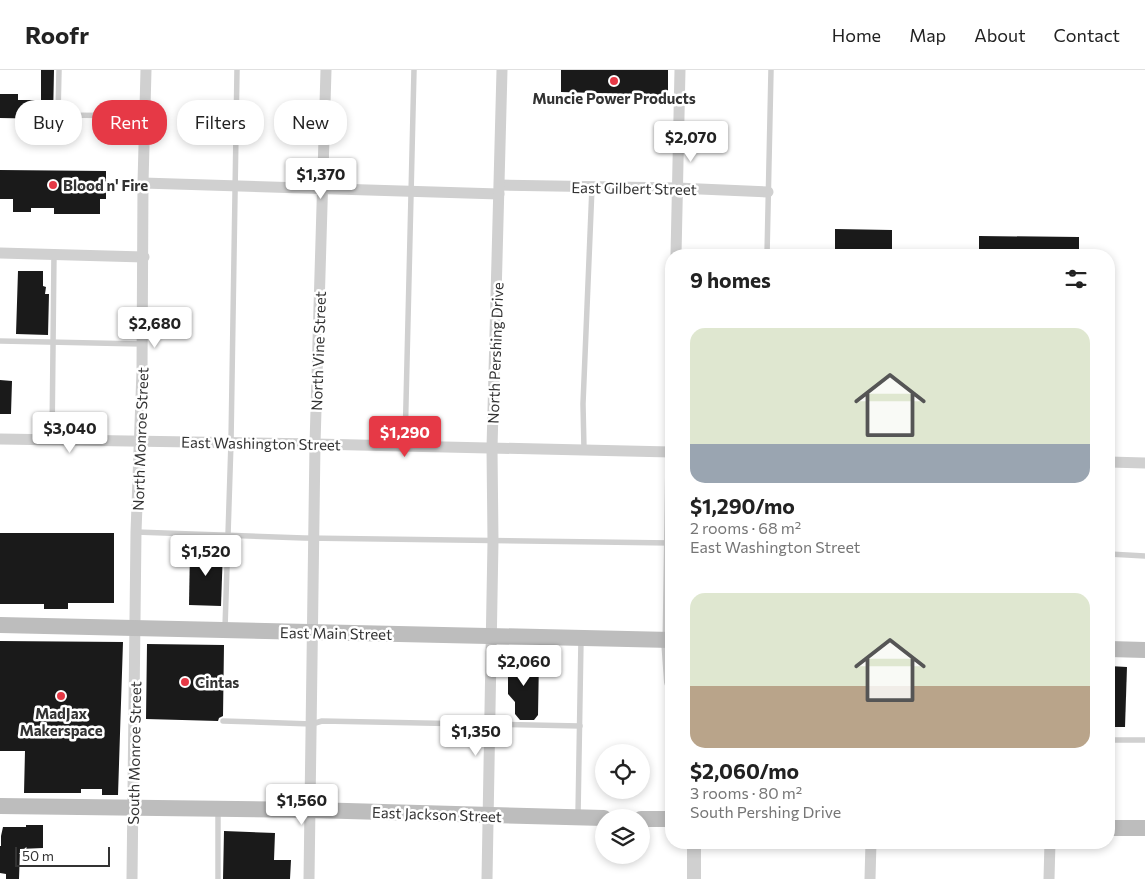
<!DOCTYPE html>
<meta charset="utf-8">
<style>
body{margin:0;font-family:Commissioner,sans-serif;background:#f2f2f2;color:#222;height:100vh;display:flex;flex-direction:column;font-size:19px;white-space:nowrap}
*{box-sizing:border-box;margin:0}
p{font-size:16px;color:#767676}
.icon{flex:none;width:28px;height:28px;fill:none;stroke:currentColor;stroke-width:2;stroke-linecap:round;stroke-linejoin:round}
.map{position:relative;flex:1;overflow:hidden}
.details{position:absolute;left:665px;top:179px;width:450px;height:600px;display:flex;flex-direction:column;background:#fff;border-radius:20px;box-shadow:0 2px 8px #0003}
.details>*{flex:none}
.hud{position:absolute;left:15px;top:30px;width:475px;height:45px;display:flex;gap:10px}
.fabs{position:absolute;left:595px;top:674px;display:grid;gap:10px}
.fabs a{display:grid;place-items:center;width:55px;height:55px;border-radius:50%;background:#fff;box-shadow:0 2px 8px #0003;font-size:25px}
.scale{position:absolute;left:15px;bottom:12px;width:95px;box-sizing:border-box;padding-left:5px;border:2px solid #333;border-top:0;font-size:14px;line-height:18px;white-space:nowrap;color:#333;-webkit-text-stroke:4px #fff;paint-order:stroke}
.price{position:absolute;translate:-50% -42px;padding:0 11px;border-radius:5px;background:#fff;color:#222;font-size:16px;line-height:32px;filter:drop-shadow(0 1px 2px #0008)}
.price::after{content:'';position:absolute;left:50%;top:30px;width:15px;height:11px;margin-left:-8px;background:inherit;clip-path:polygon(0 0,100% 0,50% 100%)}
.price.active{background:#e63946;color:#fff}
ul{padding:0;list-style:none}
li{display:grid;align-content:center;gap:10px;height:265px;padding:0 25px}
li span{display:grid;place-items:center;height:155px;border-radius:15px;color:#555}
li>.icon{margin-inline-start:auto}
span .icon{width:90px;height:90px;fill:#fffc;stroke-width:1}
li b{font-size:21px}
h2{display:flex;justify-content:space-between;align-items:center;height:60px;padding:0 25px;font-size:21px}
.chip{padding:0 18px;border-radius:20px;background:#fff;box-shadow:0 2px 8px #0003;font-size:18px;line-height:45px}
.chip.active{background:#e63946;color:#fff}
header{display:flex;align-items:center;gap:30px;box-sizing:border-box;height:70px;padding:0 25px;background:#fff;border-bottom:1px solid #e0e0e0}
header strong{font-size:24px}
nav{display:flex;gap:28px;margin-inline-start:auto;font-size:18px}
.map>svg:first-child{display:block}
</style>
<header>
<strong>Roofr</strong>
<nav><a>Home</a><a>Map</a><a>About</a><a>Contact</a></nav>
</header>
<div class="map">
<svg width="1145" height="809" viewBox="0 0 1145 809">
<rect width="100%" height="100%" fill="#fff"/>
<g fill="#1a1a1a">
<polygon points="41,0 54,0 53,49 0,48 0,24 18,24 18,30 41,30"/>
<polygon points="561,0 668,0 668,25 561,22"/>
<polygon points="0,100 106,101 106,129 100,129 100,144 54,144 54,138 31,138 31,142 13,142 13,129 0,129"/>
<polygon points="835,159 892,160 892,185 835,185"/>
<polygon points="979,166 1079,167 1079,185 979,185"/>
<polygon points="18,201 43,201 43,216 46,217 45,224 49,224 48,265 16,264"/>
<polygon points="0,310 12,311 11,344 0,344"/>
<polygon points="0,463 114,463 114,533 68,533 68,539 44,539 44,534 0,534"/>
<polygon points="190,479 223,479 221,536 189,535"/>
<polygon points="0,571 123,572 118,725 102,725 102,719 81,719 81,723 24,723 25,681 0,681"/>
<polygon points="147,574 224,575 223,646 219,648 218,651 146,649"/>
<polygon points="508,589 539,589 538,645 534,650 520,650 515,644 515,632 508,624"/>
<polygon points="1109,596 1127,597 1125,657 1109,657"/>
<polygon points="26,755 43,755 43,778 20,779 19,809 6,809 6,804 0,803 0,776 1,776 1,766 3,757 26,757"/>
<polygon points="224,761 275,763 274,790 291,790 290,809 223,809"/>
</g>
<g fill="none" stroke-linecap="round" stroke-linejoin="round">
<g stroke="#d0d0d0" stroke-width="5.5">
<polyline points="59,0 58,45 146,46"/>
<polyline points="767,185 771,0"/>
<polyline points="0,271 142,274"/>
<polyline points="52,370 54,184"/>
<polyline points="405,375 414,0"/>
<polyline points="584,379 583,334 592,117"/>
<polyline points="136,462 304,468 671,473"/>
<polyline points="1109,484 1145,486"/>
<polyline points="225,558 231,372 237,0"/>
<polyline points="223,651 312,654 322,651 580,656"/>
<polyline points="1109,670 1145,670"/>
<polyline points="578,745 581,570"/>
<polyline points="218,809 218,740"/>
</g>
<g stroke="#d0d0d0" stroke-width="11">
<polyline points="143,113 499,124"/>
<polyline points="500,115 677,118 768,122"/>
<polyline points="0,183 144,187"/>
<polyline points="676,185 680,0"/>
<polyline points="0,369 315,374 671,382"/>
<polyline points="1109,392 1145,393"/>
<polyline points="668,570 671,374"/>
<polyline points="132,809 136,462 142,301 143,113 146,0"/>
<polyline points="309,809 315,374 326,0"/>
<polyline points="487,809 493,471 492,378 502,0"/>
<polyline points="870,809 871,772"/>
<polyline points="1049,809 1050,772"/>
</g>
<g stroke="#d0d0d0" stroke-width="14">
<polyline points="668,570 671,612"/>
<polyline points="694,772 694,809"/>
</g>
<g stroke="#bdbdbd" stroke-width="16">
<polyline points="0,555 671,570"/>
<polyline points="1109,579 1145,580"/>
<polyline points="0,736 311,740 604,748"/>
<polyline points="641,749 671,749"/>
<polyline points="1109,758 1145,758"/>
</g>
</g>
<g fill="#e63946" stroke="#fff" stroke-width="2">
<circle cx="614" cy="11" r="5"/>
<circle cx="53" cy="115" r="5"/>
<circle cx="185" cy="612" r="5"/>
<circle cx="61" cy="626" r="5"/>
</g>
<g text-anchor="middle" dominant-baseline="central" stroke-width="5" stroke-linejoin="round" paint-order="stroke">
<g font-size="15" font-weight="bold" fill="#333" stroke="#fff">
<text x="614" y="28">Muncie Power Products</text>
<text x="63" y="115" text-anchor="start">Blood n' Fire</text>
<text x="195" y="612" text-anchor="start">Cintas</text>
<text x="61" y="643">MadJax<tspan x="61" dy="17">Makerspace</tspan></text>
</g>
<g font-size="15" fill="#333" stroke="#fff">
<text transform="translate(634 118) rotate(1)">East Gilbert Street</text>
<text transform="translate(318 281) rotate(-88)">North Vine Street</text>
<text transform="translate(495 283) rotate(-88)">North Pershing Drive</text>
<text transform="translate(140 369) rotate(-88)">North Monroe Street</text>
<text transform="translate(261 373) rotate(1)">East Washington Street</text>
<text transform="translate(336 563) rotate(1)">East Main Street</text>
<text transform="translate(134 683) rotate(-89)">South Monroe Street</text>
<text transform="translate(437 744) rotate(2)">East Jackson Street</text>
</g>
</g>
</svg>
<div class="fabs">
<a><svg class="icon" aria-label="locate" viewBox="0 0 24 24"><circle cx="12" cy="12" r="6"/><path d="M12 2v4M12 18v4M2 12h4M18 12h4"/></svg></a>
<a><svg class="icon" aria-label="layers" viewBox="0 0 24 24"><path d="M12 4l9 5-9 5-9-5zM3 14l9 5 9-5"/></svg></a>
</div>
<div class="scale">50 m</div>
<b class="price" style="left:691px;top:93px">$2,070</b>
<b class="price" style="left:321px;top:130px">$1,370</b>
<b class="price" style="left:155px;top:279px">$2,680</b>
<b class="price" style="left:70px;top:384px">$3,040</b>
<b class="price active" style="left:405px;top:388px">$1,290</b>
<b class="price" style="left:206px;top:507px">$1,520</b>
<b class="price" style="left:524px;top:617px">$2,060</b>
<b class="price" style="left:476px;top:687px">$1,350</b>
<b class="price" style="left:302px;top:756px">$1,560</b>
<div class="hud">
<a class="chip">Buy</a>
<a class="chip active">Rent</a>
<a class="chip">Filters</a>
<a class="chip">New</a>
</div>
<section class="details">
<h2>9 homes<svg class="icon" aria-label="filters" viewBox="0 0 24 24"><path d="M4 7h16M4 17h16"/><circle cx="9" cy="7" r="2"/><circle cx="15" cy="17" r="2"/></svg></h2>
<ul>
<li><span style="background:linear-gradient(#dfe7d0 75%,#9aa5b1 0)"><svg class="icon" aria-label="home" viewBox="0 0 24 24"><path d="M3 11l9-7 9 7M6 9v11h12V9"/></svg></span><div><b>$1,290/mo</b><p>2 rooms · 68 m²</p><p>East Washington Street</p></div></li>
<li><span style="background:linear-gradient(#dfe7d0 60%,#b9a48a 0)"><svg class="icon" aria-label="home" viewBox="0 0 24 24"><path d="M3 11l9-7 9 7M6 9v11h12V9"/></svg></span><div><b>$2,060/mo</b><p>3 rooms · 80 m²</p><p>South Pershing Drive</p></div></li>
</ul>
</section>
</div>
